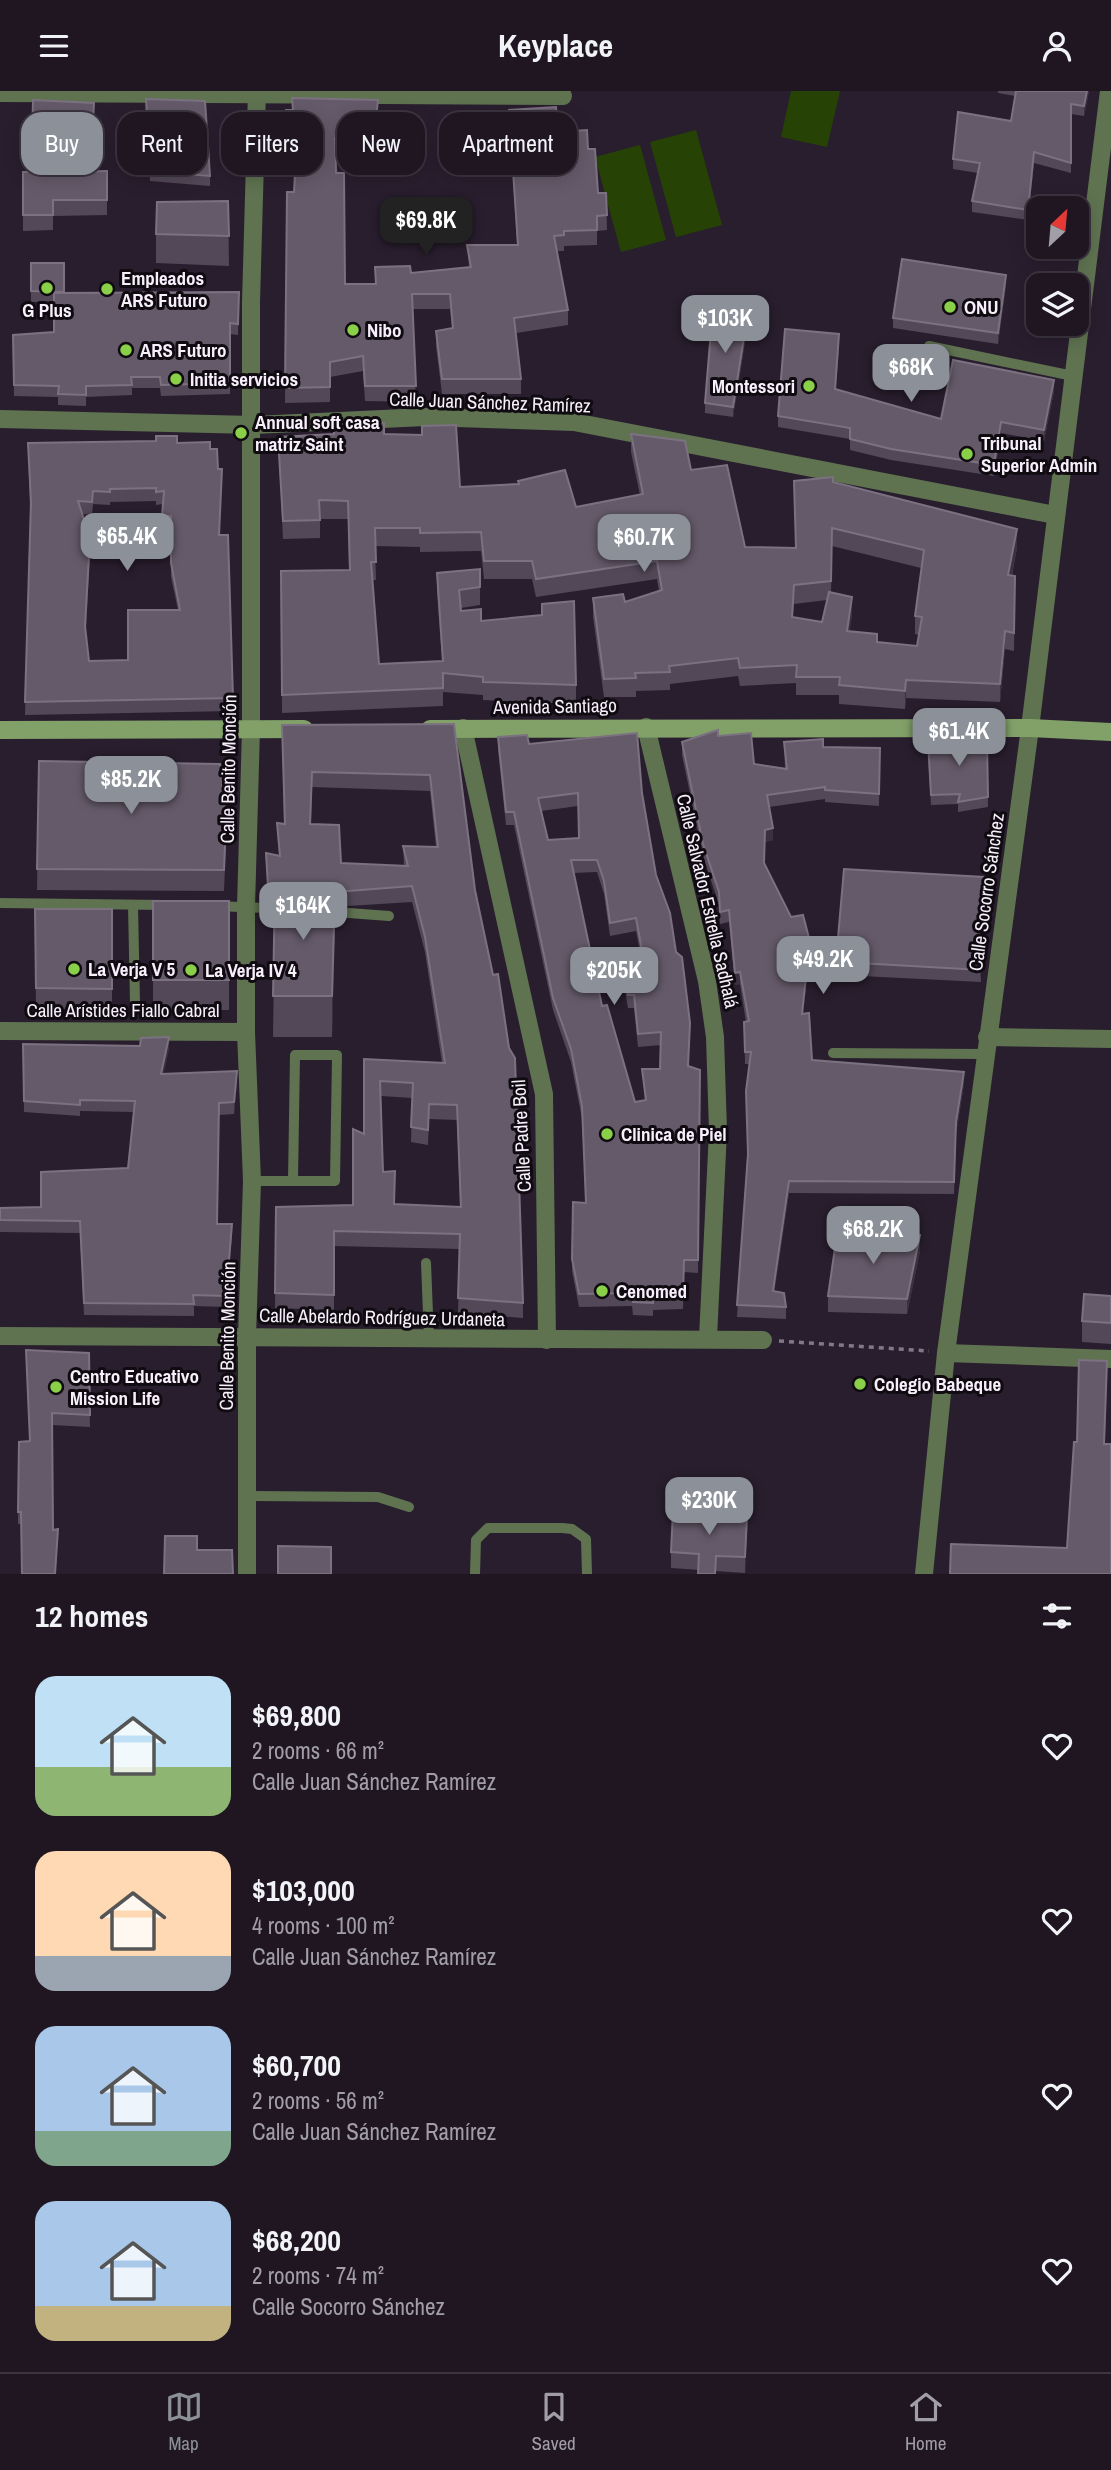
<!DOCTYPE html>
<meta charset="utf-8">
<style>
body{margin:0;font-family:"Archivo Narrow",sans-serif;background:#271f2a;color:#f1f3f6;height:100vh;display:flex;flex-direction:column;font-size:26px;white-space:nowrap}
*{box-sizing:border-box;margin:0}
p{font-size:23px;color:#a19fa5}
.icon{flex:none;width:38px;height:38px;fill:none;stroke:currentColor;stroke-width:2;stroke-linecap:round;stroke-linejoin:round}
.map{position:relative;height:1483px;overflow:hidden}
.drawer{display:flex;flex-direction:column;background:#1f1622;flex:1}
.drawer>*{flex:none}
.hud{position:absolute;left:21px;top:21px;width:700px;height:63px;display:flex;gap:14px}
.needle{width:46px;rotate:26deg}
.controls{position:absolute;left:1026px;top:105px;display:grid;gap:14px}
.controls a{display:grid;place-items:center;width:63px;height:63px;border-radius:14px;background:#1f1622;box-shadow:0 4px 18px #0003,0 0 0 2px #3c3540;font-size:35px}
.price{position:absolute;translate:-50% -60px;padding:0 16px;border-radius:14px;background:#8c9099;color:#fff;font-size:23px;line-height:46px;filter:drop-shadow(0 2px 4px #0008)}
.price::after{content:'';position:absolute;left:50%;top:42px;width:21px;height:16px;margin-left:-10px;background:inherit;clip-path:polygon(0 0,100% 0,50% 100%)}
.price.on{background:#222;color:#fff}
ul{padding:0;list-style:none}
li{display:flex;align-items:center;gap:21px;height:175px;padding:0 35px}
li span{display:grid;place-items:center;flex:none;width:196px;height:140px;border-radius:21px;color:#555}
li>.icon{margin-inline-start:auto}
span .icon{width:84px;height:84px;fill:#fffc;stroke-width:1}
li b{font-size:30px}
h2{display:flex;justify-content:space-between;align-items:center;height:84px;padding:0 35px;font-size:30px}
.pill{padding:0 24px;border-radius:21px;background:#1f1622;box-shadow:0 4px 18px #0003,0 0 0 2px #3c3540;font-size:24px;line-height:63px}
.pill.on{background:#8c9099;color:#fff}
header{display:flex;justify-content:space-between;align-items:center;height:91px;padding:0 35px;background:#1f1622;font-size:32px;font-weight:800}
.tab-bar{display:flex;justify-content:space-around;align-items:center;height:98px;border-top:2px solid #3c3540;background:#1f1622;font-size:19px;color:#a19fa5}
.tab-bar a{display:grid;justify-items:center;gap:4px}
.tab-bar .on{color:#8c9099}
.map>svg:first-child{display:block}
</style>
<header><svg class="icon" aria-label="menu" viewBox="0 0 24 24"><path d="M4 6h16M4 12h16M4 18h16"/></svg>Keyplace<svg class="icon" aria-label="person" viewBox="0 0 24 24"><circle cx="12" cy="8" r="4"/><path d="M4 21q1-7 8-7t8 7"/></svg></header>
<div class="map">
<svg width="1111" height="1483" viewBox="0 0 1111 1483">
<rect width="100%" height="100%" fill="#291e2e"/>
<g fill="#264305">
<polygon points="791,0 840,0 827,56 781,46"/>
<polygon points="696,39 722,134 676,146 650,51"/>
<polygon points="640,54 666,149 621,161 595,66"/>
</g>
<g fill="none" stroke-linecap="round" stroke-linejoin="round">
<polyline stroke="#827886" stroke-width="3.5" stroke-dasharray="5 5" stroke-linecap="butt" points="779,1250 929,1260"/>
<g stroke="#5f7351" stroke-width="10">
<polyline points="929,255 1073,285"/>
<polyline points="0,812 164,814"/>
<polyline points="133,814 135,912"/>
<polyline points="218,815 286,818"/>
<polyline points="322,820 389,825"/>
<polyline points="833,962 984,963"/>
<polyline points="252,1090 335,1090 337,964 295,964 293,1089"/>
<polyline points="426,1172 429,1248"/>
<polyline points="247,1405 378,1406 409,1416"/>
<polyline points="475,1483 476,1449 488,1437 562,1437 572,1438 586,1448 587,1483"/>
</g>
<g stroke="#5f7351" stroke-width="18">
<polyline points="0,2 563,5"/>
<polyline points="0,328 253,334 425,326 574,331 1055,424"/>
<polyline points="646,636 707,890 715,946 718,1040 708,1247"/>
<polyline points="463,637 544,1003 547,1249"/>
<polyline points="0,940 246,941"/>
<polyline points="987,946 1111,948"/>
<polyline points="0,1245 763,1249"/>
<polyline points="946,1262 1111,1268"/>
<polyline points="247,1483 247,1246 252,1090 246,941 246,816 251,638 251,211 257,0"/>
<polyline points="924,1483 946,1262 1030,637 1109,0"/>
</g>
<g stroke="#81a169" stroke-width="18">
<polyline points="430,638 1030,637 1111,641"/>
<polyline points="0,639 304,638"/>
</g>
</g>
<g fill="#534858" fill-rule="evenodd">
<polygon points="998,0 1089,0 1084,25 1071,23 1071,82 1034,72 1028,129 972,121 972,110 978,82 953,78 953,68 1011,30 1015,5 998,2"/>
<polygon points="146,8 210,85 210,95 150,90"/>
<polygon points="33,9 94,12 92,60 32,60"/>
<polygon points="509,19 557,41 588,58 598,102 606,102 607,139 597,140 597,154 564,155 564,160 557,160 568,219 568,234 516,242 521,288 521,303 442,303 436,255 436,240 452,238 450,218 412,218 416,311 365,310 363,280 330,286 330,311 285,312 287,101 294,101 296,62 283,62 283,47 378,24 374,62 336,62 345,193 375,193 411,182 469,176 467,154 517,154"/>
<polygon points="107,80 107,124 53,125 53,139 23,140 23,81"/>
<polygon points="228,110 229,175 156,172 156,143"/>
<polygon points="31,172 64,172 64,202 239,201 238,244 230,243 230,303 161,305 160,297 132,297 132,304 86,306 86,315 58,314 58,306 14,305 13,244 54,241 54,211 31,211"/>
<polygon points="1006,194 998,253 893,237 893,227"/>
<polygon points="748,232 733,326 705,322 705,312"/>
<polygon points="839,254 836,298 941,328 1054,300 1044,350 1001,342 994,385 891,369 850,359 850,348 778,336 778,325"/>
<path d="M384 343 460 396 576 416 640 404 631 361V343L691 379 745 456 795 457 833 391 1017 456 1012 485H1015L1014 560 1005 558 1000 611 906 607 905 618 839 613V604H796V592L740 595 738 585 670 593V599L636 600V606H604L593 526V507L625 511 659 500 657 488 536 506 532 488H484L481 460 420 461V456L375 455 376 489H373L379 573 442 570 437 500V482L480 478V514L461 517V520L481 530 576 594V613L483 609V604L443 601V615L282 622 281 480 349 479 348 428H320V447L283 448 278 346ZM832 455 921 477 915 525V543L919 544 917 555 877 551 849 541 852 524 831 502ZM827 509 822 531 793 526 794 513Z"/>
<path d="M28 352H177L220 444 233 607V620L25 624 30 419ZM156 410V414L163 413 162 438H171V486L178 519 128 569 89 570 86 540 90 460 82 423 92 424 93 413 110 414V411Z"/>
<path d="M454 633 523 1212V1227L458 1222 460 1158 334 1155V1219L275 1217 276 1116 353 1114 364 1043V968L442 972 425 861 412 811 348 815 335 814 332 946H273L275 810H268L266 762 279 764 277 732 284 733 282 634ZM312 696 430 700 436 756 403 755 404 775 341 772 311 734ZM381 1005 412 1007 411 1051 428 1054 429 1028 457 1029 460 1116 394 1113 383 1081Z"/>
<polygon points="718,645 754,673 785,678 784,651 823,656 880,657 879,715 825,711 825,708 769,716 773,749 765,751 764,772 791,826 809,847 838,847 984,798 980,843 978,843 981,891 841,884 838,871 808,878 803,922 812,969 964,993 956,1043 954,1103 789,1102 774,1200 786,1216 786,1228 737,1226 747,1066 750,973 745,973 744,931 746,931 740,893 735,894 729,831 720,833 719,814 703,765 682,664 682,651"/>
<path d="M498 646 529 653 642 702 656 784 676 861 690 945 688 975 700 979 698 1182 684 1181 683 1218 653 1219V1225L633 1224 632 1215 579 1216 572 1180 573 1111 586 1112 582 1028 571 971 553 919 514 734H506L498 659ZM578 715 579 747 548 749 541 720ZM597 781 604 803 610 845 636 840 642 871 622 870V883L628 917H634L638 956 661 954 660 978H642L645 1009 635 1011 602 915 573 782Z"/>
<polygon points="987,648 988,716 958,721 958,713 931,714 928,661"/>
<polygon points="39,670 226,752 224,800 37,799"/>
<rect x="153" y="810" width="76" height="109"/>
<polygon points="35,818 112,818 112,918 36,918"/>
<polygon points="23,953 169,958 163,983 237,992 234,1023 219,1024 217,1133 232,1144 226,1216 194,1215 194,1225 84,1224 80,1142 0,1141 0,1117 41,1116 128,1077 133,1021 80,1020 80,1025 24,1021"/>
<polygon points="920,1160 907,1223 828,1221 828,1205"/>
<polygon points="1111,1205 1111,1253 1082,1251 1082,1230"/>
<polygon points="89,1262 90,1336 52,1334 53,1439 58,1450 21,1433 18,1433 18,1421 29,1350"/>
<polygon points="747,1440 745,1482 671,1477 671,1461"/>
</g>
<g fill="#3b2f40">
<polygon points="1087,0 1089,0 1084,25 1084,15"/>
<polygon points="378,9 378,24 374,62 374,47"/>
<polygon points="1034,61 1034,72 1028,129 1028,119"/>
<polygon points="1006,184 1006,194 998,253 998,242"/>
<polygon points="748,221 748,232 733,326 733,316"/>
<polygon points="1054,289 1054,300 1044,350 1044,339"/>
<polygon points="1001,331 1001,342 994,385 994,374"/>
<polygon points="1017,438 1017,456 1008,503 1008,484"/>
<polygon points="90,447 90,460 85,548 85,535"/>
<polygon points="852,506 852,524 847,559 847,540"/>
<polygon points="1005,540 1005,558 1000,611 1000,593"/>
<polygon points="906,589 906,607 905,618 905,600"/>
<polygon points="773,737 773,749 765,751 765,739"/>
<polygon points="984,786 984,798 980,843 980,831"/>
<polygon points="335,800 335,841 332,946 332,905"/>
<polygon points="838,859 838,871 808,878 802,935 802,923 808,866"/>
<polygon points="740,881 740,893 735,894 735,882"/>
<polygon points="169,946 169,958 161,995 161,983"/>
<polygon points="237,980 237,992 234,1023 234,1011"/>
<polygon points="964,981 964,993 956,1043 954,1103 956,1031"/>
<polygon points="789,1090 789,1102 773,1212 773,1200"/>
<polygon points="232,1133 232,1144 226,1216 226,1205"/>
<polygon points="920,1144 920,1160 907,1223 907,1208"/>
<polygon points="1107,1270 1107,1293 1104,1376 1104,1353"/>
<polygon points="747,1425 747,1440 745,1482 745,1466"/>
</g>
<g fill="#655a6a" stroke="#7c7180" stroke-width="2" fill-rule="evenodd">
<polygon points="1016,0 1087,0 1084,15 1071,13 1071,72 1034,61 1028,119 972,110 980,72 953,68 958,21 1011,30"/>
<polygon points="292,7 378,9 374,47 335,47 336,82 344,82 345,193 376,193 375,176 410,175 411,182 471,176 467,154 518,154 509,19 556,16 557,41 587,39 588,58 595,58 598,102 606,102 607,124 597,125 597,139 564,140 564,144 554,145 568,219 514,227 521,288 442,288 436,240 453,237 450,203 412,203 416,295 365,295 363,265 330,271 330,296 285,297 287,101 294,101 297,47 283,47 286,19 293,19"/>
<polygon points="146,8 205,10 210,85 150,80"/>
<polygon points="33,9 94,12 92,49 32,50"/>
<polygon points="107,80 107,109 53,109 53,124 23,124 23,81"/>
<polygon points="228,110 229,145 156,143 157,111"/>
<polygon points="902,168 1006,184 998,242 893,227"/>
<polygon points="31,172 64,172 64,201 31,200"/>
<polygon points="239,201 238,233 230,232 230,292 161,294 160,286 131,286 132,294 86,295 86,304 58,303 59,295 14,294 13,244 54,241 54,202"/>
<polygon points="713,216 748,221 733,316 705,312"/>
<polygon points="785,238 839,243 835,298 941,328 953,269 1054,289 1044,339 1001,331 994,374 891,358 850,348 850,337 778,325"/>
<path d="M334 331 384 332V343L422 344V335L456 334 460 396 519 393 518 390 565 379 576 416 643 403 631 343 685 350 691 379 727 374 745 456 796 457 794 390 833 386V391L1017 438 1008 484 1015 485 1014 542 1005 540 1000 593 906 589 905 600 839 594 840 586H796L797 574 740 577 738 567 669 575 670 581 635 582 636 587 604 588 593 507 623 503 625 511 662 499 657 470 536 488 532 470H484L481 441 420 442V437H375L376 471H371L379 573 443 570 437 482 480 478V496L459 499 461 520 481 518V530L542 524V513L574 510 576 594 483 591V586L443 582V597L282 604 281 480 350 479 348 410 319 409 320 429 283 430 278 346 334 343ZM832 437 924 459 915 525 922 526 917 555 877 551V543L847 540 852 506 829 501 822 531 792 526 794 494 831 490Z"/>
<path d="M156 345H177V352L210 351V358H217L218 378H222L219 444H228L233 607 25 611 31 411 28 352 156 350ZM156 397V401L164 400 162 425H171V472L180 519H128V569L89 570 85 535 90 447 78 410 92 411 93 400 110 401V398Z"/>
<path d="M454 633 475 799 493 884 498 883 509 957 515 967 523 1212 458 1207 460 1143 334 1140V1204L275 1202 276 1116 353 1114V1038L364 1043V968L445 972 425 846 412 795 348 800 275 794V795H268L266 762 280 765 277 732 285 733 282 634ZM312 681 430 684 438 756 403 755 408 775 341 772 339 734 310 733ZM380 990 413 992 411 1036 428 1039 429 1013 457 1014 461 1116 394 1113 395 1080 383 1081Z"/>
<polygon points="718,639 718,645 751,642 754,673 787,678 784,651 823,648 823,656 880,657 879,703 825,699 825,696 767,704 773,737 765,739 764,772 791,826 803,824 809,847 838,847 844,778 984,786 980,831 978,831 981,879 841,871 838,859 808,866 802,923 809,922 812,969 964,981 956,1031 954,1091 789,1090 773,1200 784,1202 786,1216 737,1214 748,1063 746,1000 751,961 745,961 744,931 749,930 740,881 735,882 729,819 720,821 719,801 703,753 682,651"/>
<path d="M637 642 642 702 656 784 670 822 676 861 682 866 690 932 688 975 700 979 698 1169H684L683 1205 653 1207V1212L633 1211 632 1202 579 1203 572 1168 573 1111 586 1112 582 1015 571 958 553 907 514 721H506L498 646 527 644 529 653ZM578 702 579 747 548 749 538 707ZM571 769H597L604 790 610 832 636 827 644 871 622 870 628 904H634L638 943 661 941 660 978H642L646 1009 635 1011 607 914 602 915Z"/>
<polygon points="987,648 988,706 958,711 960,703 931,704 928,650"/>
<polygon points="39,670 220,673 226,731 224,779 37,778"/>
<polygon points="275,794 335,800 332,905 273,905"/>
<rect x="153" y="810" width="76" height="79"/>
<polygon points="35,818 112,818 112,898 36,897"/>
<polygon points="169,946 161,983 237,980 234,1011 219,1012 217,1133 232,1133 226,1205 193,1204 194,1213 84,1212 80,1130 0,1129 0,1117 41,1116 41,1081 128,1077 135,1010 80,1009 80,1014 24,1010 23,953 140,955 141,947"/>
<polygon points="837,1143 920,1144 907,1208 828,1205"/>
<polygon points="1084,1203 1111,1205 1111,1232 1082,1230"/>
<polygon points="26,1259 89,1262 90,1324 52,1322 53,1439 58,1438 55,1483 22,1483 21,1421 18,1421 19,1351 30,1350"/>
<polygon points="1079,1269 1107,1270 1104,1353 1111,1353 1111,1483 950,1483 951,1453 1067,1457 1074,1351 1077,1351"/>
<polygon points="673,1420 747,1425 745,1466 716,1465 715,1483 698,1483 699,1463 671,1461"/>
<polygon points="165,1445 197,1445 197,1459 232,1459 233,1483 164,1483"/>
<polygon points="278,1455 331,1456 331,1483 278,1483"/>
</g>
<g fill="#89cf48" stroke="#0f0b11" stroke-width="2.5">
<circle cx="47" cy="197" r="7"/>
<circle cx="107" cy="198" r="7"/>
<circle cx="950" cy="216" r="7"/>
<circle cx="353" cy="239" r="7"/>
<circle cx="126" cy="259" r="7"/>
<circle cx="176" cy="288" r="7"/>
<circle cx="809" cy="295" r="7"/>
<circle cx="241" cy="342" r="7"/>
<circle cx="967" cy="363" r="7"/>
<circle cx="74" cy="878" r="7"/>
<circle cx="191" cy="879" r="7"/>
<circle cx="607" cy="1043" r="7"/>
<circle cx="602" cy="1200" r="7"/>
<circle cx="860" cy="1293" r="7"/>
<circle cx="56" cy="1296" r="7"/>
</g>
<g text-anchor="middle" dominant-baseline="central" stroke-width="6" stroke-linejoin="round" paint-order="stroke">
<g font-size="19" font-weight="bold" fill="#f7f0fb" stroke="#0f0b11" text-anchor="start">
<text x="121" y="187">Empleados<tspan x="121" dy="22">ARS Futuro</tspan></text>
<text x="964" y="216">ONU</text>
<text x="47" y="219" text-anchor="middle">G Plus</text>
<text x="367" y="239">Nibo</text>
<text x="140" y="259">ARS Futuro</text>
<text x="190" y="288">Initia servicios</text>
<text x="795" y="295" text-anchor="end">Montessori</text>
<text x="255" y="331">Annual soft casa<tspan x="255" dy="22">matriz Saint</tspan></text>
<text x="981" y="352">Tribunal<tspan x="981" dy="22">Superior Admin</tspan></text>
<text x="88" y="878">La Verja V 5</text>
<text x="205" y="879">La Verja IV 4</text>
<text x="621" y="1043">Clinica de Piel</text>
<text x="616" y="1200">Cenomed</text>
<text x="70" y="1285">Centro Educativo<tspan x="70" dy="22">Mission Life</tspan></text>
<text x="874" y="1293">Colegio Babeque</text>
</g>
<g font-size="19" fill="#f7f0fb" stroke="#0f0b11">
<text transform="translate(490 311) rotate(2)">Calle Juan Sánchez Ramírez</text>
<text transform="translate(555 615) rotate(-1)">Avenida Santiago</text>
<text transform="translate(228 678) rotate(-89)">Calle Benito Monción</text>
<text transform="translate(986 801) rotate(-82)">Calle Socorro Sánchez</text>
<text transform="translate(708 810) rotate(77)">Calle Salvador Estrella Sadhalá</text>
<text x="123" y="919">Calle Arístides Fiallo Cabral</text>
<text transform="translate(521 1045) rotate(-93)">Calle Padre Boil</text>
<text transform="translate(382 1226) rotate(1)">Calle Abelardo Rodríguez Urdaneta</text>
<text transform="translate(227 1245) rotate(-89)">Calle Benito Monción</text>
</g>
</g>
</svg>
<div class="controls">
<a><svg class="needle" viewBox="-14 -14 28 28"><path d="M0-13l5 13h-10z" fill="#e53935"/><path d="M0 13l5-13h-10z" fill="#a19fa5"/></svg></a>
<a><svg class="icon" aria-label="layers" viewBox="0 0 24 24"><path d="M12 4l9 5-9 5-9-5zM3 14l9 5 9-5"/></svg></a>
</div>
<b class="price on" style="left:426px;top:166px">$69.8K</b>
<b class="price" style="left:725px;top:264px">$103K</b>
<b class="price" style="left:911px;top:313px">$68K</b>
<b class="price" style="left:127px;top:482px">$65.4K</b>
<b class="price" style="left:644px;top:483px">$60.7K</b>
<b class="price" style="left:959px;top:677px">$61.4K</b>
<b class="price" style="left:131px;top:725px">$85.2K</b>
<b class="price" style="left:303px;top:851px">$164K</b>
<b class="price" style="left:823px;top:905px">$49.2K</b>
<b class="price" style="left:614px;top:916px">$205K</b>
<b class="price" style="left:873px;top:1175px">$68.2K</b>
<b class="price" style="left:709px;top:1446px">$230K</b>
<div class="hud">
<a class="pill on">Buy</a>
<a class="pill">Rent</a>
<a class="pill">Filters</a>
<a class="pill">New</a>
<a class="pill">Apartment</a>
</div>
</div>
<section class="drawer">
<h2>12 homes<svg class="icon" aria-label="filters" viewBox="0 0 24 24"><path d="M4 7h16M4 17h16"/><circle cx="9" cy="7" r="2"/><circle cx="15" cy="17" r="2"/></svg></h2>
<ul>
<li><span style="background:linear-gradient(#bfe0f5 65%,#8fb573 0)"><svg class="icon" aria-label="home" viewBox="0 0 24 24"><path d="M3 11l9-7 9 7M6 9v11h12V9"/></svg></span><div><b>$69,800</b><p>2 rooms · 66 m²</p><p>Calle Juan Sánchez Ramírez</p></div><svg class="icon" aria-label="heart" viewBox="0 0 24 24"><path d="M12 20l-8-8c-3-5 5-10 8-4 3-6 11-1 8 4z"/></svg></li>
<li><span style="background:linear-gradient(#ffd9b3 75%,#9aa5b1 0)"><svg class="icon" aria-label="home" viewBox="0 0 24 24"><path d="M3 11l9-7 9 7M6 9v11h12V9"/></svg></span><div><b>$103,000</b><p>4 rooms · 100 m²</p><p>Calle Juan Sánchez Ramírez</p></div><svg class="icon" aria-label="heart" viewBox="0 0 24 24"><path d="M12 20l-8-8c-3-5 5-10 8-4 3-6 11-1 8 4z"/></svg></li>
<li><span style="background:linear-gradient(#a9c7e8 75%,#7fa58c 0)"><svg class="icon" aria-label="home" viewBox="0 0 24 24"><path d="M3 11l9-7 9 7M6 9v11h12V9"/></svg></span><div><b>$60,700</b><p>2 rooms · 56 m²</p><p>Calle Juan Sánchez Ramírez</p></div><svg class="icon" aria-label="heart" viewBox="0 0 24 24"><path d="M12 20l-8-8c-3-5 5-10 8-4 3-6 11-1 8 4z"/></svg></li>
<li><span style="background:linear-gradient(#a9c7e8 75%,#c2b280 0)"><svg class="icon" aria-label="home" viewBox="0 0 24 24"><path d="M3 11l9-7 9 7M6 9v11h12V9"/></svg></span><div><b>$68,200</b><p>2 rooms · 74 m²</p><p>Calle Socorro Sánchez</p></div><svg class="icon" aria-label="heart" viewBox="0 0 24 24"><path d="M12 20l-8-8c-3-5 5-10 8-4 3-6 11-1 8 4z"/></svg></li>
</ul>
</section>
<nav class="tab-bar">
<a class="on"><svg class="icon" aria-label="map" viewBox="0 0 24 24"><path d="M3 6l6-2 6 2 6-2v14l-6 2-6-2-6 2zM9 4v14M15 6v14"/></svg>Map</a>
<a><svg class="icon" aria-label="saved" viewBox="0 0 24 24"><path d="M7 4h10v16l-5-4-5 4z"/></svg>Saved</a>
<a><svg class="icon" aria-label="home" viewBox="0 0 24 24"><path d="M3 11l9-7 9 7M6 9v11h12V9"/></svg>Home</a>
</nav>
